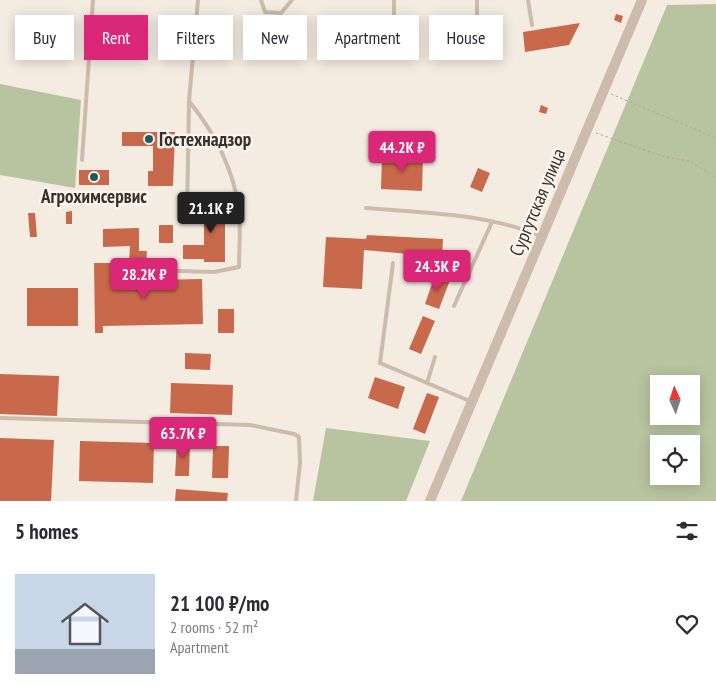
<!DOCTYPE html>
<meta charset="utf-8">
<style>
body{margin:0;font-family:"PT Sans Narrow",sans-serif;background:#f2f2f3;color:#2b2b33;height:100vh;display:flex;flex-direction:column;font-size:19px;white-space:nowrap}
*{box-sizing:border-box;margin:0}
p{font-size:16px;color:#7c7c81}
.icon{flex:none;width:28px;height:28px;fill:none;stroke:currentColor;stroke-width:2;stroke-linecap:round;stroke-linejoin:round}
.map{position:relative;height:501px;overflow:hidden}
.details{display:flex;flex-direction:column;background:#fff;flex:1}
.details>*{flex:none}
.top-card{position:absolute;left:15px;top:15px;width:686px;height:45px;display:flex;gap:10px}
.needle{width:32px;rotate:357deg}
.controls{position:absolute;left:650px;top:375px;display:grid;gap:10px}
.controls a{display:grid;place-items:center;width:50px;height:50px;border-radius:0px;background:#fff;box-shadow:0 2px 12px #0003;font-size:25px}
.price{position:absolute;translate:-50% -42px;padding:0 11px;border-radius:5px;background:#db2777;color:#fff;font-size:16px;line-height:32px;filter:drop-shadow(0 1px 2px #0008)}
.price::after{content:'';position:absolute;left:50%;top:30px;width:15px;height:11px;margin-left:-8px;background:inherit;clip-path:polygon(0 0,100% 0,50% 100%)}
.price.current{background:#222;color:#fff}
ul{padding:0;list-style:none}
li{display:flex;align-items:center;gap:15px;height:125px;padding:0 15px}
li+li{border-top:1px solid #e1e1e2}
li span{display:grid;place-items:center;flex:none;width:140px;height:100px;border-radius:0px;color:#555}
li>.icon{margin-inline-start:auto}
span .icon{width:60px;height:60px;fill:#fffc;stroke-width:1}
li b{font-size:21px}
h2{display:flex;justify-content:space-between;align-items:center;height:60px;padding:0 15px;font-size:21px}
.pill{padding:0 18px;border-radius:0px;background:#fff;box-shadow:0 2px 12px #0003;font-size:18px;line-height:45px}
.pill.current{background:#db2777;color:#fff}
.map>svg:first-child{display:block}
</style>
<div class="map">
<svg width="716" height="501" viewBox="0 0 716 501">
<rect width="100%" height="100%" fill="#f4ebe1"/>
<g fill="#b8c4a0" fill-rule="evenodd">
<path d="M716 4V501H461L667 5ZM659 384H691V416H659ZM659 444H691V476H659Z"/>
<polygon points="0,84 81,100 75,188 0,175"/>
<polygon points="326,428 430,441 406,501 313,501"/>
</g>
<g fill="#c8694b">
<polygon points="616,14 623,16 621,23 614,20"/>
<polygon points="457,17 464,17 464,27 458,28"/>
<rect x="363" y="19" width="6" height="14"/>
<polygon points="580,23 569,45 525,52 523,32"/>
<polygon points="390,41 410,42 409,59 390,58"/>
<polygon points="541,105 548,108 546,114 539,112"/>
<polygon points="122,132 175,132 173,186 148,186 148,171 153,171 153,146 122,146"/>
<polygon points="382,155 423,157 422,191 381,189"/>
<polygon points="478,168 490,173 482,192 470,187"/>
<rect x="79" y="170" width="30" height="15"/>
<polygon points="204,199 225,199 225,262 204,262 204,259 183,259 183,245 204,245"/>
<polygon points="72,211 72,224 66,224 66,212"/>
<polygon points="28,213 35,213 37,237 30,237"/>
<rect x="159" y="225" width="14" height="18"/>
<polygon points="139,228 139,251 147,251 146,265 129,264 130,246 103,247 103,229"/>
<polygon points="367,235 443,239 442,257 364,250 362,289 323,287 326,237 366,239"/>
<polygon points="94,263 117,263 118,275 153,274 153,280 202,279 203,324 103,326 103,333 95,333"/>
<polygon points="435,275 450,280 439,309 425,304"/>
<rect x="27" y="288" width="51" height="38"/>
<rect x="218" y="309" width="16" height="24"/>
<polygon points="423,316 435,321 421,354 409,349"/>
<polygon points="185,353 211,354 210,370 185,369"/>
<polygon points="0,374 59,376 57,416 0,414"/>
<polygon points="375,377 405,387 398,409 368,398"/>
<polygon points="171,383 233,385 232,415 170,413"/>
<polygon points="427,393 439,397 425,434 413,429"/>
<polygon points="0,438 54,440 51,501 0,501"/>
<polygon points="80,441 154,443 153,483 79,481"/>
<polygon points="177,441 190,442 189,476 175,476"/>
<polygon points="213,446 229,446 228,478 212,478"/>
<polygon points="176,489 228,493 227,501 175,501"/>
</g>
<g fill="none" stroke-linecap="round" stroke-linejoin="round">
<g stroke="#b9a596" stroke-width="1" stroke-dasharray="2.5 2.5" stroke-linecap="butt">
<polyline points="611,94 716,138"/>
<polyline points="596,133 665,157 690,161 716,178"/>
</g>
<g stroke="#cdbbac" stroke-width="4">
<polyline points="261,0 265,12 281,13 292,0"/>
<polyline points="477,0 477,15"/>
<polyline points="528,0 532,25"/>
<polyline points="394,30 394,0"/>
<polyline points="82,160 93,0"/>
<path d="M366 208C424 213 486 213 541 236"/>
<polyline points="187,218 189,101 198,0"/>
<polyline points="393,263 380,363 472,402"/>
<path d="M144 270 214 272 239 267C239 248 241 227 239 209 233 168 214 132 189 101"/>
<polyline points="454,306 492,222"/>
<polyline points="427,383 435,357"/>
<polyline points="0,418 250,425 294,434 299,437 300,463 296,501"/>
</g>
<polyline stroke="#cdbbac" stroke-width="10" points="430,501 642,0"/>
</g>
<g fill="#1f5a5e" stroke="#fbf5ee" stroke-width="2">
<circle cx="149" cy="139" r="5"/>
<circle cx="94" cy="177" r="5"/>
</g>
<g text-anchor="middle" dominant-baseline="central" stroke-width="5" stroke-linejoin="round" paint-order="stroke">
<g font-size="19" font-weight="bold" fill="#3b302b" stroke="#fbf5ee" text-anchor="start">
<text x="159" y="139">Гостехнадзор</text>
<text x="94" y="196" text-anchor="middle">Агрохимсервис</text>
</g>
<g font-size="19" fill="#3b302b" stroke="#fbf5ee">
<text transform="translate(537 202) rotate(-67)">Сургутская улица</text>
</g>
</g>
</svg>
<div class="controls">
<a><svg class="needle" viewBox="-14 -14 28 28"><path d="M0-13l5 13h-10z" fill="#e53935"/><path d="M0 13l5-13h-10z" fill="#7c7c81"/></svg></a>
<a><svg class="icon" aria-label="locate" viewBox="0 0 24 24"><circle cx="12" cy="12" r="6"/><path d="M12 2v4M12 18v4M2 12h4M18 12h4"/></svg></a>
</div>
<b class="price" style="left:402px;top:173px">44.2K ₽</b>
<b class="price current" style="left:211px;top:234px">21.1K ₽</b>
<b class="price" style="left:437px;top:292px">24.3K ₽</b>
<b class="price" style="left:144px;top:300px">28.2K ₽</b>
<b class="price" style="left:183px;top:459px">63.7K ₽</b>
<div class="top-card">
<a class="pill">Buy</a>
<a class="pill current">Rent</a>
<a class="pill">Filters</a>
<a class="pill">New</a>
<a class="pill">Apartment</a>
<a class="pill">House</a>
</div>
</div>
<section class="details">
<h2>5 homes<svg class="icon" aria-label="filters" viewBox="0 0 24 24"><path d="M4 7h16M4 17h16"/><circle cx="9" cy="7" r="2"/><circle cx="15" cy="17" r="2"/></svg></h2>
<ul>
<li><span style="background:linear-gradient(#c9d6e8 75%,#9aa5b1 0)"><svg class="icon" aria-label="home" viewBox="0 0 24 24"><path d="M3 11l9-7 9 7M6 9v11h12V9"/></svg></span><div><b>21 100 ₽/mo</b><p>2 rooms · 52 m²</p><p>Apartment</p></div><svg class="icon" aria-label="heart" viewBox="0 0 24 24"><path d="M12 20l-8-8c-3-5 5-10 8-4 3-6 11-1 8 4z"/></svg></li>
</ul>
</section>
